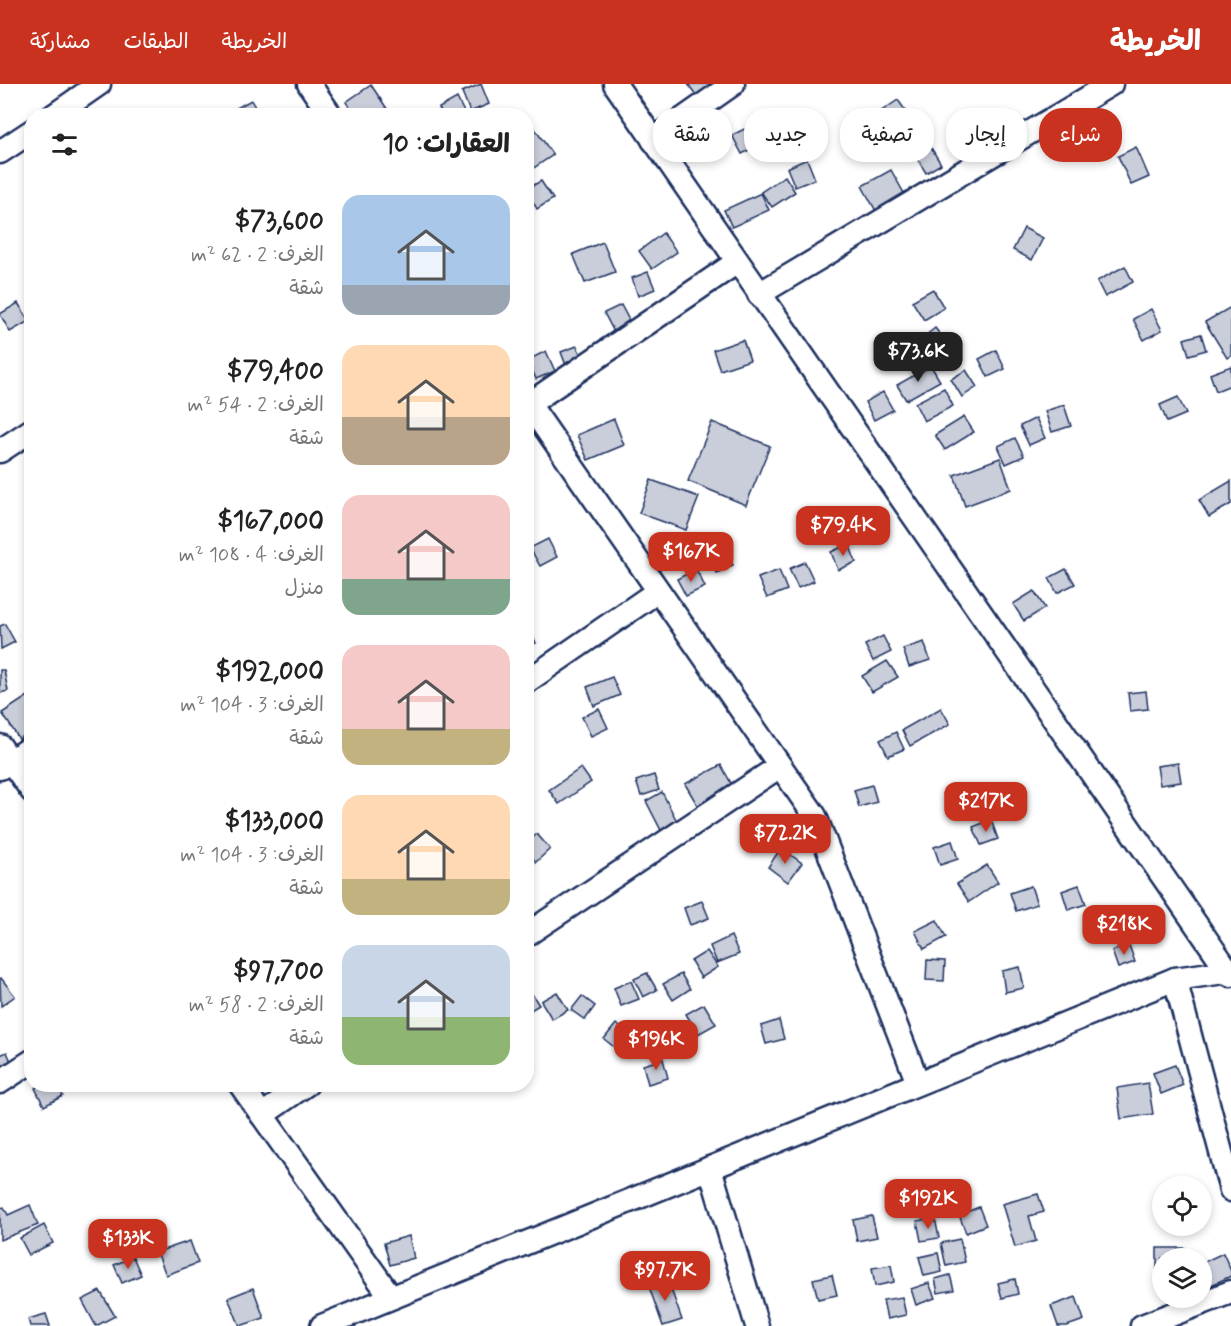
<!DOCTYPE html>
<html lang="ar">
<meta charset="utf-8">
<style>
body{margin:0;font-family:Mynerve,"Playpen Sans Arabic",sans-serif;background:#f6f6f6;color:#222;direction:rtl;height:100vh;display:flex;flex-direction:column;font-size:22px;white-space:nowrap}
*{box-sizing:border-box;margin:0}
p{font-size:20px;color:#767676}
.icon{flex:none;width:33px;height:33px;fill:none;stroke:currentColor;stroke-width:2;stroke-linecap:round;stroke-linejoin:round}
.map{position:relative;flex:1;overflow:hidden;direction:ltr}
.sheet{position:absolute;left:24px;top:24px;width:510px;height:984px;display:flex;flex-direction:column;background:#fff;border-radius:24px;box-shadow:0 3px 9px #0003;direction:rtl}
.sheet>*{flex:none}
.hud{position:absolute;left:552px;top:24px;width:570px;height:54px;direction:rtl;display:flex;gap:12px}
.controls{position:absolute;left:1152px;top:1092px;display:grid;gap:12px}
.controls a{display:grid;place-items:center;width:60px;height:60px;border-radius:50%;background:#fff;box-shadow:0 3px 9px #0003;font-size:30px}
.price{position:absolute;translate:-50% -51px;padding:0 14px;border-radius:12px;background:#c8321e;color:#fff;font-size:20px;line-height:39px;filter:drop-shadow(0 2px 3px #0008)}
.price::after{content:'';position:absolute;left:50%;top:36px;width:18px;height:14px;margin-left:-9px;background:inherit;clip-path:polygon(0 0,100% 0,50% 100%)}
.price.selected{background:#222;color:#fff}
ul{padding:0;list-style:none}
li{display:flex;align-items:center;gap:18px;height:150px;padding:0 24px}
li span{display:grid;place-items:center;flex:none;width:168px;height:120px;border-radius:18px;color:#555}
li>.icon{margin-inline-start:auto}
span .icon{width:72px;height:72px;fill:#fffc;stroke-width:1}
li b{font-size:26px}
h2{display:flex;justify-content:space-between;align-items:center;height:72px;padding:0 24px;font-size:26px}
.tag{padding:0 21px;border-radius:24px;background:#fff;box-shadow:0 3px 9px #0003;font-size:21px;line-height:54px}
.tag.selected{background:#c8321e;color:#fff}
header{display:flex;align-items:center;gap:36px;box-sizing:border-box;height:84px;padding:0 30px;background:#c8321e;color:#fff}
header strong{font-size:28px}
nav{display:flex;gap:33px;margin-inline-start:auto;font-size:21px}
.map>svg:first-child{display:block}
</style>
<header>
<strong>الخريطة</strong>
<nav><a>الخريطة</a><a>الطبقات</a><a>مشاركة</a></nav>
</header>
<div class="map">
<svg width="1231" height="1242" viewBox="0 0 1231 1242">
<rect width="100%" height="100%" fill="#fff"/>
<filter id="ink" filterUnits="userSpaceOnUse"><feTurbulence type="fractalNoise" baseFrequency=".0167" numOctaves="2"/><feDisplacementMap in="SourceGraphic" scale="12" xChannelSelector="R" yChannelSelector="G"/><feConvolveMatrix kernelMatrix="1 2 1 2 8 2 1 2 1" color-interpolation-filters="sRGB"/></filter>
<g filter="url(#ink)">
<g fill="#caceda" stroke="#1b2f5e" stroke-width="1.5">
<polygon points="481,0 489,20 470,28 462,8"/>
<polygon points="688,0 726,0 701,18"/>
<polygon points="371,1 390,29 386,32 355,32 346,18"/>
<polygon points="457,14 466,32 443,32 439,24"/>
<polygon points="251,16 260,32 233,32 231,27"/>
<polygon points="898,16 910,33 876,55 865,38"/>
<polygon points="763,36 773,54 742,70 732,51"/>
<polygon points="535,45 553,71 526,89 526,50"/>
<polygon points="928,59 941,80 926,89 913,68"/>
<polygon points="1136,63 1149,93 1131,101 1118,72"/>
<polygon points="807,75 815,95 795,103 787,84"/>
<polygon points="891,86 905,111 876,127 862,102"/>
<polygon points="785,92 795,108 772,123 761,108"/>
<polygon points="541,97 553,115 537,125 526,105"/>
<polygon points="761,109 769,126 732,143 724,126"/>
<polygon points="1024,144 1043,154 1032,176 1013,166"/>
<polygon points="663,149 677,168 652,185 639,167"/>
<polygon points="603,158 615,188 585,199 573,170"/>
<polygon points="1125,182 1133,198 1105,213 1097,197"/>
<polygon points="648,188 655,205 638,212 632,194"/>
<polygon points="933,205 944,224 924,236 912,217"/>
<polygon points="18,219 29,237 10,248 0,230"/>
<polygon points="621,221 631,240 614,248 604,229"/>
<polygon points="1231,223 1231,271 1227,274 1205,238"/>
<polygon points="1151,225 1162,246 1144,256 1133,235"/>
<polygon points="935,244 957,272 942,284 920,256"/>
<polygon points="1201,250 1206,266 1189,271 1184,255"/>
<polygon points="743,256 750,276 720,286 713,266"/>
<polygon points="577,262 584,278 567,284 561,268"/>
<polygon points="996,266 1005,285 988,293 979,275"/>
<polygon points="546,267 555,287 536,295 528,276"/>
<polygon points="931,282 940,297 906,316 897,301"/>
<polygon points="1231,282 1231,301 1216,307 1210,290"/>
<polygon points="966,286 977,303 962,313 951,295"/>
<polygon points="944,304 953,322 924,337 915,319"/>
<polygon points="883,308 893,326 874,336 865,318"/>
<polygon points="1178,313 1186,330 1167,338 1160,321"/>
<polygon points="1064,321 1071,342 1052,348 1045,327"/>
<polygon points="964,333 974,348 945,366 935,351"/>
<polygon points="1036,334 1045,354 1029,361 1020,342"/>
<polygon points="614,335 624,361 588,376 577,351"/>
<polygon points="712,338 770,362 746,421 688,397"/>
<polygon points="1015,354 1024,372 1006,380 998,362"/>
<polygon points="1000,374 1011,405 965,422 954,391"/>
<polygon points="651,396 699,413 686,446 639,429"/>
<polygon points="1231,397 1231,420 1209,433 1199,416"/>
<polygon points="548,455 557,473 540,482 530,464"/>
<polygon points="849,460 856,478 838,486 831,468"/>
<polygon points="725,465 733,481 717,489 709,473"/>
<polygon points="805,478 814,497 798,504 789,485"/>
<polygon points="696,485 705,503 686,512 677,495"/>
<polygon points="1066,485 1075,500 1057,509 1049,494"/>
<polygon points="779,486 787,506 767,514 758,494"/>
<polygon points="1034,507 1045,524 1024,537 1013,520"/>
<polygon points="5,540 15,558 1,565 0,542"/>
<polygon points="529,544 536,559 526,564 526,546"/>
<polygon points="883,552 891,568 873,577 865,561"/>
<polygon points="924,558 930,576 909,583 903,565"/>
<polygon points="887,577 898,593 872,608 862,592"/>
<polygon points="0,586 4,586 8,607 0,609"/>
<polygon points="612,593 620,611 594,622 587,603"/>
<polygon points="1146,607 1148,625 1130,627 1128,609"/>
<polygon points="28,612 32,617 32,646 19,655 2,629"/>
<polygon points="941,624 950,640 910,662 902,646"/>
<polygon points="599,625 608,644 591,652 582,633"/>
<polygon points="896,648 904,665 888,672 880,656"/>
<polygon points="1178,679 1181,698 1160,701 1157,682"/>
<polygon points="721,681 737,710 702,729 685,700"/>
<polygon points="581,684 591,698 559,720 549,706"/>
<polygon points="654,691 659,706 641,712 636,697"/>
<polygon points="872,701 877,718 859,723 854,706"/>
<polygon points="662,708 684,751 668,760 646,717"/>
<polygon points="991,736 998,755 981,761 973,743"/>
<polygon points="537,750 550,765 536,778 526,767 526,759"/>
<polygon points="952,757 958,775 940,781 934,763"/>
<polygon points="781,764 802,779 788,798 768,783"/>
<polygon points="987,781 998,798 969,818 957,800"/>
<polygon points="1079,801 1086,820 1068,826 1062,807"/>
<polygon points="1031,802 1037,820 1016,827 1010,809"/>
<polygon points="702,817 709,834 690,841 684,824"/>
<polygon points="937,836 946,853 924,865 915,847"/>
<polygon points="731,852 739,870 717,879 710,862"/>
<polygon points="1129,861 1135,878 1118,884 1112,867"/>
<polygon points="707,867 718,883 701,894 691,877"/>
<polygon points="927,876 945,877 944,897 926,896"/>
<polygon points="1020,883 1024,904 1005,908 1002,887"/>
<polygon points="647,889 657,906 643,913 634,895"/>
<polygon points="681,890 690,905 673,916 663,900"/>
<polygon points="1,894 15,912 1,922 0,895"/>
<polygon points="631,897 639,915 621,922 614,904"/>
<polygon points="528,904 539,921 526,929 526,905"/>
<polygon points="557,908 568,926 552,935 541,917"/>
<polygon points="582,912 595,922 585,936 571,926"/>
<polygon points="704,920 716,940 698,950 686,930"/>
<polygon points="779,936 784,955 766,960 761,942"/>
<polygon points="616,940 632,952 619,967 604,955"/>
<polygon points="677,946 686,962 669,971 660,955"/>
<polygon points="7,968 15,987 0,993 0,971"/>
<polygon points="663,975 668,994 648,1000 643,981"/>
<polygon points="1175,981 1183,1001 1161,1010 1153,989"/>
<polygon points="1148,999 1153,1030 1121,1035 1117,1004"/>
<polygon points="42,1000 57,1000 63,1012 44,1022 35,1004"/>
<polygon points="1038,1110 1044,1128 1029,1132 1036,1157 1015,1163 1002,1120"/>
<polygon points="30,1121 38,1141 0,1156 0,1124 4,1123 8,1131"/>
<polygon points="979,1123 986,1141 966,1149 959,1131"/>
<polygon points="872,1132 877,1153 857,1157 853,1136"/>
<polygon points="935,1134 939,1154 921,1157 917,1137"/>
<polygon points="44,1141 53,1159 29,1171 20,1154"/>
<polygon points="409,1152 414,1174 390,1181 384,1159"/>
<polygon points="960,1155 965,1178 946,1182 941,1159"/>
<polygon points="190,1157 198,1179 166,1191 157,1168"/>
<polygon points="1157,1164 1185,1164 1185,1174 1162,1174 1162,1185 1157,1185"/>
<polygon points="938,1169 942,1188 924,1192 919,1173"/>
<polygon points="1223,1169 1231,1187 1231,1192 1209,1202 1202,1185 1202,1179"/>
<polygon points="133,1173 141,1191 122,1199 114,1181"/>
<polygon points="891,1181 894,1198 875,1202 872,1184"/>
<polygon points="832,1191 837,1211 818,1215 813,1195"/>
<polygon points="950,1191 954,1206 938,1209 935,1195"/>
<polygon points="667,1194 682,1236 663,1242 648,1200"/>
<polygon points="1015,1195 1018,1210 1002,1214 998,1199"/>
<polygon points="929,1199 935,1214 916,1221 911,1205"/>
<polygon points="253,1204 264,1234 240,1242 228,1214"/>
<polygon points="100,1207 115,1232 96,1242 82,1216"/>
<polygon points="902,1213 906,1231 887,1235 883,1216"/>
<polygon points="1076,1213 1084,1236 1067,1242 1058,1242 1051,1222"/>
<polygon points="46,1230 50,1242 30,1242 28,1235"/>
</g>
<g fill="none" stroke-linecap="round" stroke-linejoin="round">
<g stroke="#1b2f5e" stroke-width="27">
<g id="minor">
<polyline points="309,0 331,32"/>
<polyline points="615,0 1231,891"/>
<polyline points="53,32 99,0"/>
<polyline points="653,56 733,0"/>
<polyline points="0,68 32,47"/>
<polyline points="759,210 1111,0"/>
<polyline points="526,316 815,732 918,999"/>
<polyline points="526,322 737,178"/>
<polyline points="0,367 32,346"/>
<polyline points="526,598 658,507"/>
<polyline points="0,662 32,707"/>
<polyline points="0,684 32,663"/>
<polyline points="526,851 780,682"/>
<polyline points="1175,895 1231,1106"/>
<polyline points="0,998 32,977"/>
<polyline points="240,1000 391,1213"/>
<polyline points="262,1031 307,1000"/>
<polyline points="710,1084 757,1242"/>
<polyline points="322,1242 1175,895 1231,887"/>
<polyline points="1142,1242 1231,1208"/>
</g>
</g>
<use href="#minor" stroke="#fff" stroke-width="22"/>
</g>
</g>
</svg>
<div class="controls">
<a><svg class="icon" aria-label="locate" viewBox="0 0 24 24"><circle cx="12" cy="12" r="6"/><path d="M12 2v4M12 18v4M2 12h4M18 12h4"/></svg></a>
<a><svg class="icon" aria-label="layers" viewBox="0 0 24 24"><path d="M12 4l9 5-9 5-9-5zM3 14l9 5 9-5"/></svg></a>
</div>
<b class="price selected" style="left:918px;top:299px">$73.6K</b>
<b class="price" style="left:843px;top:473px">$79.4K</b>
<b class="price" style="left:691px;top:499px">$167K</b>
<b class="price" style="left:986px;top:749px">$217K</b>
<b class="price" style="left:785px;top:781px">$72.2K</b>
<b class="price" style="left:1124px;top:872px">$218K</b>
<b class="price" style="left:656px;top:987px">$196K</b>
<b class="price" style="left:928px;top:1146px">$192K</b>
<b class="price" style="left:128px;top:1186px">$133K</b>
<b class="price" style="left:665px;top:1218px">$97.7K</b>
<div class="hud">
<a class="tag selected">شراء</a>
<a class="tag">إيجار</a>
<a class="tag">تصفية</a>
<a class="tag">جديد</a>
<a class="tag">شقة</a>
</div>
<section class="sheet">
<h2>العقارات: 10<svg class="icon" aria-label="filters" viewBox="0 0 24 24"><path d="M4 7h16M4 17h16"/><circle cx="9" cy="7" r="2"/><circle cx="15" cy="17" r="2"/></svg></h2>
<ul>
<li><span style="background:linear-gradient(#a9c7e8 75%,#9aa5b1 0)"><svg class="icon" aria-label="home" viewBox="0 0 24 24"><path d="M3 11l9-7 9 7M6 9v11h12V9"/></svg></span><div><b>$73,600</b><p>الغرف: 2 · 62 m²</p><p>شقة</p></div></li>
<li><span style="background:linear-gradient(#ffd9b3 60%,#b9a48a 0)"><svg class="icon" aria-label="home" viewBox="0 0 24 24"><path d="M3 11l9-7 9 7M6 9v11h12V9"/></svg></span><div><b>$79,400</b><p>الغرف: 2 · 54 m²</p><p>شقة</p></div></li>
<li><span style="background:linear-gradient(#f6c9c9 70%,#7fa58c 0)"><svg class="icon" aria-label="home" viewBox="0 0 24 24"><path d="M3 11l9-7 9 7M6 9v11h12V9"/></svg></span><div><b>$167,000</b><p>الغرف: 4 · 108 m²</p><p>منزل</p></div></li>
<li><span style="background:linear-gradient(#f6c9c9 70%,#c2b280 0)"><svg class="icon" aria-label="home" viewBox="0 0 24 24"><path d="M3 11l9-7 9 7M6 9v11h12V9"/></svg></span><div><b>$192,000</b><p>الغرف: 3 · 104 m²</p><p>شقة</p></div></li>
<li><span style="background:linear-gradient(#ffd9b3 70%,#c2b280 0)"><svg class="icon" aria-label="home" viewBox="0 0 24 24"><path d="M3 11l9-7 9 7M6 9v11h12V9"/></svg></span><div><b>$133,000</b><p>الغرف: 3 · 104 m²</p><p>شقة</p></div></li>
<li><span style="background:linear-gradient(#c9d6e8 60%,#8fb573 0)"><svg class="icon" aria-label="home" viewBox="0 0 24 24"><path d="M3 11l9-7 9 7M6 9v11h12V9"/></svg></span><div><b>$97,700</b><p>الغرف: 2 · 58 m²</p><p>شقة</p></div></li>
</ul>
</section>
</div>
